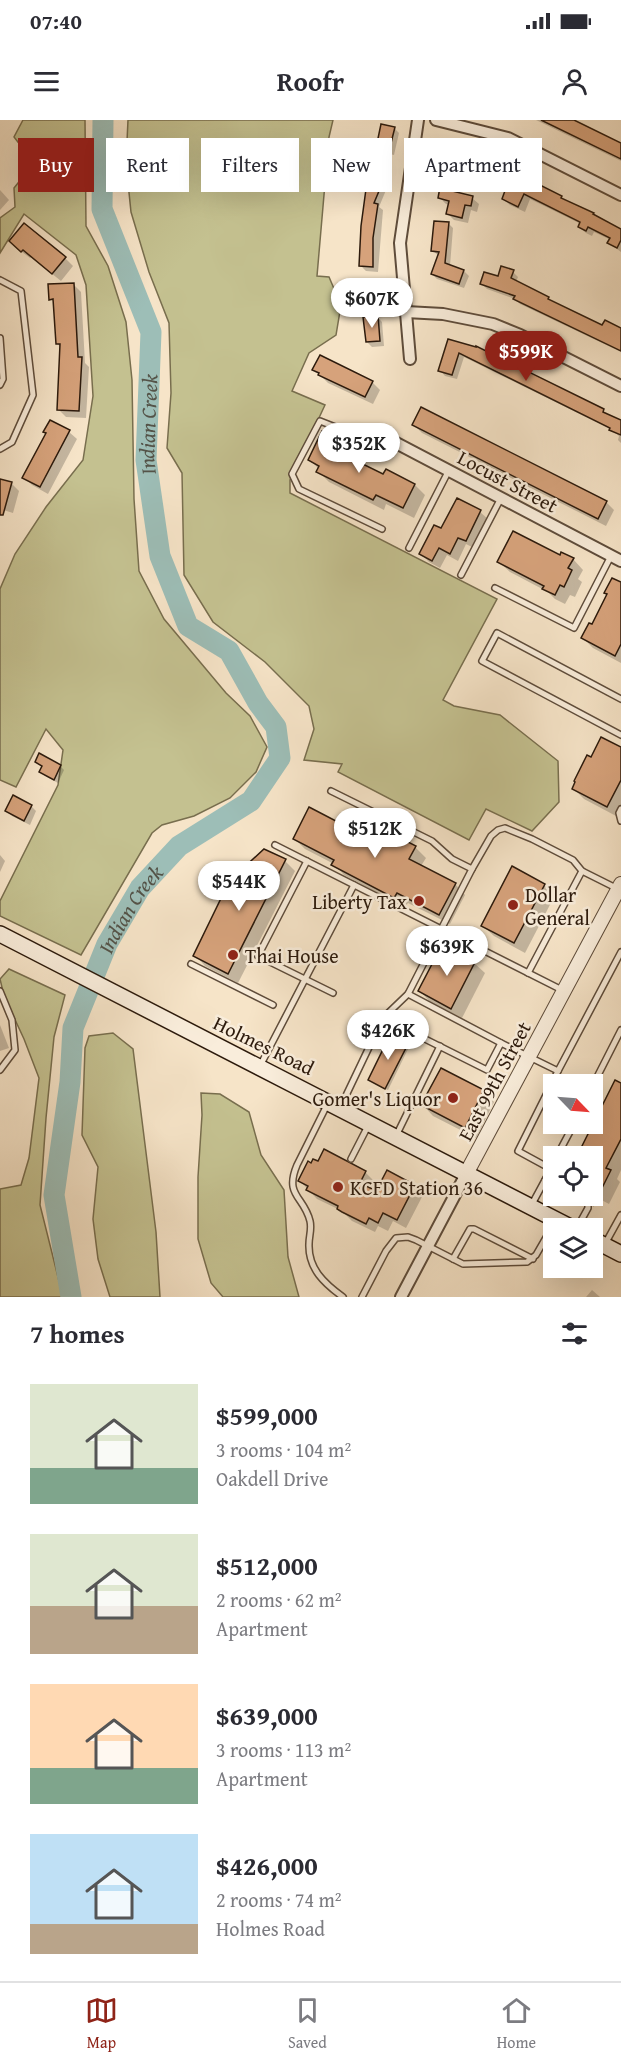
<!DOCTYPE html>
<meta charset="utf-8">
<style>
body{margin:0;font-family:"Gentium Book Plus",serif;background:#f7f7f7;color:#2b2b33;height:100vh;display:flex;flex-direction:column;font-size:22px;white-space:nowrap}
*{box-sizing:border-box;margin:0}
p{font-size:20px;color:#7c7c81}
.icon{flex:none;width:33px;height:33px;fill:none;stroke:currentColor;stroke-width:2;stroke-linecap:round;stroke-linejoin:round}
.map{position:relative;height:1177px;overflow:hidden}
.sheet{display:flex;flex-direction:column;background:#fff;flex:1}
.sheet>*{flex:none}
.hud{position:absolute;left:18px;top:18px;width:585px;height:54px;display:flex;gap:12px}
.needle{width:39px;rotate:115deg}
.tools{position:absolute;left:543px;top:954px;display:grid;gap:12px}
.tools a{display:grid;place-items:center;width:60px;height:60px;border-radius:0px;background:#fff;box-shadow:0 6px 24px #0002;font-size:30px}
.price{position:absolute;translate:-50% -51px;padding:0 14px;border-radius:21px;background:#fff;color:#222;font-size:20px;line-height:39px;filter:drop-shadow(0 2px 3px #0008)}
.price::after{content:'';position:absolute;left:50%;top:36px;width:18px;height:14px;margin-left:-9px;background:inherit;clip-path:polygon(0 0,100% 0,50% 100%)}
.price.on{background:#8f2418;color:#fff}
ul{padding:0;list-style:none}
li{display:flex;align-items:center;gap:18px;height:150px;padding:0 30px}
li span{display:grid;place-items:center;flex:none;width:168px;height:120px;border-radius:0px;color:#555}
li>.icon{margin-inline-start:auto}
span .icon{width:72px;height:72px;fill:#fffc;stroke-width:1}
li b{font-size:26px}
h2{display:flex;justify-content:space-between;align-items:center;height:72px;padding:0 30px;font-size:26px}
.tag{padding:0 21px;border-radius:0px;background:#fff;box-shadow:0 6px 24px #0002;font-size:21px;line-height:54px}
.tag.on{background:#8f2418;color:#fff}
.status{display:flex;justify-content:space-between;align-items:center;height:42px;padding:0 30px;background:#fff;direction:ltr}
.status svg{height:16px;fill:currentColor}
header{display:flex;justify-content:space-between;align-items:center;height:78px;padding:0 30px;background:#fff;font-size:27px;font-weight:800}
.tab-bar{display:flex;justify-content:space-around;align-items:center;height:84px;border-top:2px solid #e1e1e2;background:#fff;font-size:16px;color:#7c7c81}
.tab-bar a{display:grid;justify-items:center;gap:3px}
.tab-bar .on{color:#8f2418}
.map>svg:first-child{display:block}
</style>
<div class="status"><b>07:40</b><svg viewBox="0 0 49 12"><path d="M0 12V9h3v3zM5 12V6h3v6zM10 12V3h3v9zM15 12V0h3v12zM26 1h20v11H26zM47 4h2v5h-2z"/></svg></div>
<header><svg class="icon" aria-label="menu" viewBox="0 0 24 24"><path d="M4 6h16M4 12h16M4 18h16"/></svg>Roofr<svg class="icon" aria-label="person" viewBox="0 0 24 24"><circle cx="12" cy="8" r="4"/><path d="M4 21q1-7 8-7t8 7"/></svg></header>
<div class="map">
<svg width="621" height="1177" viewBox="0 0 621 1177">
<rect width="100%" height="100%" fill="#f6e4c8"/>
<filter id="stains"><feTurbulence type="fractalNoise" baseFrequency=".00333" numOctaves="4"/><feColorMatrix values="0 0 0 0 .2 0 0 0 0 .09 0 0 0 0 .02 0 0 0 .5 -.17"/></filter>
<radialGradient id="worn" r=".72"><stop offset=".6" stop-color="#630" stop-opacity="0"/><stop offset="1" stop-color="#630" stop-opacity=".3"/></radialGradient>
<g fill="#c4c190" stroke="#786e4e" stroke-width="1.5">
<polygon points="23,0 85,0 86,106 108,146 126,202 132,260 134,379 139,451 164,499 226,573 250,596 267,627 256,652 230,678 194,696 162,705 152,713 81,835 0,796 0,781 58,665 63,630 46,609 16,667 0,660 0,469 15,434 46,387 83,340 93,276 86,165 76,135 24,94 0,133 0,98 15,87 14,68 34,43 14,17"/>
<polygon points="128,0 333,0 329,17 317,156 329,157 341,185 336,215 309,233 292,271 325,285 290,360 290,373 497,479 443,580 454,586 500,595 558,641 559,682 532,711 486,689 469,720 338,652 342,644 304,640 314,609 309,586 265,542 213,502 184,455 182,353 167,328 171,273 169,203 149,152 131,92 126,43"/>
<polygon points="9,849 65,875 54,917 46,998 40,1085 63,1177 0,1177 0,1069 21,1065 29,1038 39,958 24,919 4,876 0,859"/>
<polygon points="113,913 133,929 156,1112 160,1177 110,1177 98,1139 93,1099 98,1047 82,1015 85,928 89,916"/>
<polygon points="201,973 220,974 249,992 261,1035 284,1070 288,1137 299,1177 223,1177 211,1163 198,1119 198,1057 202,995"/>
</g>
<g fill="#0003">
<polygon points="536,0 571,0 621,26 621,41"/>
<polygon points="394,8 399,13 394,35 382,32 377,27"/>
<polygon points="450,35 561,78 565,82 621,111 621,132 609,123 611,120 594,112 592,116 586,113 579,107 581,104 530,79 525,92 510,85 503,79 507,71 486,62 465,56 459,75 472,78 479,84 477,92 471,90 468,103 454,100 448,94 450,85 446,84 440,78"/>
<polygon points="368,53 386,53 391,58 379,87 383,90 378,152 366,151 361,146 367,71 357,64"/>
<polygon points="0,70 9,80 0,90"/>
<polygon points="448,103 453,108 450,146 464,151 469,156 464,168 437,159 432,154 439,136 433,131"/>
<polygon points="18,129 65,138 73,146 61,161 31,137 30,138"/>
<polygon points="513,152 518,157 516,162 621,217 621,232 520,184 515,179 487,169 482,164"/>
<polygon points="73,164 81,172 85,243 89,247 86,298 66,297 58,289 61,228 57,223 55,183 50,179"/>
<polygon points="377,197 382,202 384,226 372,227 367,222"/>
<polygon points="449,221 603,291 608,296 621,301 621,323 618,320 619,316 610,309 464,237 457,259 445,256 440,250"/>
<polygon points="314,249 372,262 380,270 373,284 328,263"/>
<polygon points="51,302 69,312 77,319 48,374 32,365 24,357 47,314"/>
<polygon points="414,305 606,382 614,390 606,406 422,313"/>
<polygon points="335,319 345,329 342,335 384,356 415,365 425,375 414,398 386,384 384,390 329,362 318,351 319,349 309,339"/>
<polygon points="11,363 19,371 13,393 0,389 0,364"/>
<polygon points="457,380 480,392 488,399 474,428 466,424 458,441 447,435 440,448 429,442 421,434 442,410"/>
<polygon points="560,437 573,439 583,450 578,459 582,462 575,477 570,475 565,484 555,479 548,472 510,452 499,442"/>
<polygon points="621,464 621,543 593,528 583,518 593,506"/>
<polygon points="621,629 621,691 618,697 584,679 574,669 592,639"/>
<polygon points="36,641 60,646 64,650 58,663 45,656 41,652 43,647"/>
<polygon points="31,686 36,691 30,705 12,696 7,691"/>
<polygon points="355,713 415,727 426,738 421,746 455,764 465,775 450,804 408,783 405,787 344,755 334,744 305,729 294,718"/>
<polygon points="0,735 5,741 0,752"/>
<polygon points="285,741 295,751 238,863 205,846 195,835 233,768"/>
<polygon points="544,765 555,775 525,833 494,816 483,806"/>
<polygon points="474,843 485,853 462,898 430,882 420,871"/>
<polygon points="0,905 9,928 0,931"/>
<polygon points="408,923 410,925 388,970 372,962 369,960"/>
<polygon points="441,950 483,971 494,982 476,1018 433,996 423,985"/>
<polygon points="615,962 621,965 621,1050 617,1059 620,1062 609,1084 592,1075 592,1036 578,1036"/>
<polygon points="365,1052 374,1061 370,1070 377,1073 414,1066 423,1075 406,1108 393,1101 388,1111 378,1106 375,1112 352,1101 342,1091 317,1079 300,1061"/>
<polygon points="592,1170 600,1177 586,1177"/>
</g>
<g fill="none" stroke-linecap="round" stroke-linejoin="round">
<path stroke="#9dbeb7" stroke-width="21" id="s1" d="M71 1177 54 1075 70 962 73 908 107 824 140 768 179 726 251 681 280 638 276 607 258 583 229 531 188 506 160 436 146 340 151 212 102 89 103 0"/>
</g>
<g fill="#d6a27b" stroke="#2c1a0c" stroke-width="1.5">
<polygon points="541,0 574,0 621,23 621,39"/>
<polygon points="381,4 395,7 389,31 376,28"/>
<polygon points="449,33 499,50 537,66 538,64 562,76 561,78 594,93 593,94 621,109 621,120 617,128 607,123 610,118 588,107 586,111 578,107 580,102 524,74 518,87 502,79 506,68 478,56 459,51 452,71 473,76 471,86 465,85 462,98 446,94 449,81 438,78 442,56"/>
<polygon points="371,45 387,52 374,83 378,84 373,118 373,147 359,146 361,106 366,69 355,64 361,49 368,52"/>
<polygon points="434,101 449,102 445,143 464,150 459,164 431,154 439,132 431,131"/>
<polygon points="24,103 66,137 52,154 23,130 21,132 9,121"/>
<polygon points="501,146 514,150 511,158 549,177 548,179 602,205 605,200 621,208 621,231 513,179 515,176 480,164 484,152 498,156"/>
<polygon points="74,163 78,237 82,237 79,291 57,290 60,224 56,224 53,179 49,180 48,164"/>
<polygon points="378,195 380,221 366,222 363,197"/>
<polygon points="448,219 476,227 476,226 604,289 603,292 621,300 621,315 609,310 610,308 459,233 452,255 438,251"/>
<polygon points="320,235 373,261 365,277 318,255 319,253 312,250"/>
<polygon points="421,287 607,381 598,399 412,305"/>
<polygon points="50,300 70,310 40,367 22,358 46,313 43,312"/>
<polygon points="322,311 336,317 330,328 383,354 386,349 415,364 403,388 376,375 373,380 316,352 319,346 308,340"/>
<polygon points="0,359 12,362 3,395 0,395"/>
<polygon points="457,378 481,390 466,421 458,418 450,434 439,428 432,441 419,434 434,405 441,408"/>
<polygon points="513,411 560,435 561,432 574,438 568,448 572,450 564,467 560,465 555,475 542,469 544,466 497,442"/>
<polygon points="612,458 621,462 621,524 615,536 581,518 589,503 592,504 607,474 604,473"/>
<polygon points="601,617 621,627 621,660 607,687 572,669 575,662 574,661 587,635 591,637"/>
<polygon points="39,633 61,645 54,660 39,652 42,646 35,642"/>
<polygon points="13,675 32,685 24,701 5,691"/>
<polygon points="309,687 355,711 361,698 416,726 409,739 456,763 439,795 397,773 394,778 331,745 334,740 293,719"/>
<polygon points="264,729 286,739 228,854 193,836 228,764 233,766 240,751"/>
<polygon points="512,746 545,764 514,823 481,806"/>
<polygon points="442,825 475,842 451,889 418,871"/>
<polygon points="391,913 409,922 385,969 368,960"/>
<polygon points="441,948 484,970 465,1008 421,985"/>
<polygon points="615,960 621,963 621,1019 606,1048 611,1050 593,1086 592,1036 577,1036"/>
<polygon points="324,1029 366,1051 360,1063 376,1071 387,1050 415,1065 397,1100 383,1093 378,1103 369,1098 366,1104 342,1092 337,1089 338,1086 306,1070 308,1066 298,1061 308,1041 311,1043 313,1039 318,1041"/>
</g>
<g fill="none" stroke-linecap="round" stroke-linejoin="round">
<g stroke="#5e4c3b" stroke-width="8">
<g id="service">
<polyline points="0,160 21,171 33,275 12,322 0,329"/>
<polyline points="0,218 3,259 0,265"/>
<polyline points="379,314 348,312 320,301 292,354 299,369 382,409"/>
<polyline points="409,428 449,350"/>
<polyline points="461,455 501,378"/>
<polyline points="495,468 574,508 611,436"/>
<polyline points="621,579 497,513 482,541 621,615"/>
<polyline points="331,671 432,721 452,739 472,749 408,874 383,898 341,986"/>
<polyline points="621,689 619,693 621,701"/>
<polyline points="275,725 562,870"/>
<polyline points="307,741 258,836 333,873"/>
<polyline points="472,749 491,716 498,710 505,708 532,719 573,740 582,751 618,769"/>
<polyline points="191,844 273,885"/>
<polyline points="528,853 582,751"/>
<polyline points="0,871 12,900 15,930 0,950"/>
<polyline points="408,874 501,923"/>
<polyline points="383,898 487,950 501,923 558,951 621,832"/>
<polyline points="260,946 354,765"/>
<polyline points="592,967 621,910"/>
<path d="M328 983 297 1045C284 1076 304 1076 310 1101 312 1109 309 1116 309 1124 308 1149 325 1164 343 1177"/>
<polyline points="396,1016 440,926"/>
<polyline points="557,1036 574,1004"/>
<polyline points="351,1039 369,1004"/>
<polyline points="545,1060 554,1064"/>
<polyline points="576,1076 588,1083 588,1088 577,1108"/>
<polyline points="531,1086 551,1049 518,1031 558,951"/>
<polyline points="605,1124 621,1095"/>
<polyline points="453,1139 470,1109 474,1109 533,1139"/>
<polyline points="362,1177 386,1131 396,1118 408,1117 416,1120 463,1144 527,1142 536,1135 555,1102"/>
</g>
</g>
<g stroke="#5e4c3b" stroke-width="14">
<g id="minor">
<polyline points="436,0 508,18 621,75"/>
<polyline points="406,192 443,194 493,204 520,215 621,266"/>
<polyline points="410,239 400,123 418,0"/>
<polyline points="379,314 621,441"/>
<polyline points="401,1177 466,1054"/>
</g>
</g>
<g stroke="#5e4c3b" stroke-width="16">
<polyline id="tertiary" points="466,1054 621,764"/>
</g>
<g stroke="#2c1a0c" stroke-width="18">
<g id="secondary">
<path d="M0 814C190 913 382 1009 572 1108"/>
<polyline points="592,1119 621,1134"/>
</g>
</g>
<use href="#service" stroke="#f9eddb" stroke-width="5"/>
<use href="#minor" stroke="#f9eddb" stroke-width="10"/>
<use href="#tertiary" stroke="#f9eddb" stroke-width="14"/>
<use href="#secondary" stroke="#f9eddb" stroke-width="15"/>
</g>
<g fill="#8f2418" stroke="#f9eddb" stroke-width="2">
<circle cx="419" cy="781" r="6"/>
<circle cx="513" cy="785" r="6"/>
<circle cx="233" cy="835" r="6"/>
<circle cx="453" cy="978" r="6"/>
<circle cx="338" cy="1067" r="6"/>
</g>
<g text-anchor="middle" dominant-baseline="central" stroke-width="5" stroke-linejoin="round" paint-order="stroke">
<g font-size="20" fill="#2c1a0c" stroke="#f9eddb">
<text transform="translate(508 361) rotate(28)">Locust Street</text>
<text transform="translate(264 925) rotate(26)">Holmes Road</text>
<text transform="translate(494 961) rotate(-62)">East 99th Street</text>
</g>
<g font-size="20" fill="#2c1a0c" stroke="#f9eddb" text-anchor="start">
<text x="525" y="774">Dollar<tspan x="525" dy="23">General</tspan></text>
<text x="407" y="781" text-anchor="end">Liberty Tax</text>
<text x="245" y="835">Thai House</text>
<text x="441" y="978" text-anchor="end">Gomer's Liquor</text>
<text x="350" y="1067">KCFD Station 36</text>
</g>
<g font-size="21" font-style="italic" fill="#545348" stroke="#f9eddb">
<text stroke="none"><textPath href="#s1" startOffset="998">Indian Creek</textPath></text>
<text stroke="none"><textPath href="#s1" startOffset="404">Indian Creek</textPath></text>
</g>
</g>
<rect width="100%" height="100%" filter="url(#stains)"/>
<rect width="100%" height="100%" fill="url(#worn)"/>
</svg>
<div class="tools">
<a><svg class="needle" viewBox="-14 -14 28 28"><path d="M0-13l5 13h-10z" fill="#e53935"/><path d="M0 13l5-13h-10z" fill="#7c7c81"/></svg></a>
<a><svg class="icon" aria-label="locate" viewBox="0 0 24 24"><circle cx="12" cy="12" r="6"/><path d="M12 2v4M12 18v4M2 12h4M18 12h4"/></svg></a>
<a><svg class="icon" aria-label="layers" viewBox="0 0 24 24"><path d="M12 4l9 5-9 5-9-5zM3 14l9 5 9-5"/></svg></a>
</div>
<b class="price" style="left:372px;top:209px">$607K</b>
<b class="price on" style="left:526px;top:262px">$599K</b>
<b class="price" style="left:359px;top:354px">$352K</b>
<b class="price" style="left:375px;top:739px">$512K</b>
<b class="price" style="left:239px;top:792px">$544K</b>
<b class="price" style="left:447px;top:857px">$639K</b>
<b class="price" style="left:388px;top:941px">$426K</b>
<div class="hud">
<a class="tag on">Buy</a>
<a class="tag">Rent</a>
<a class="tag">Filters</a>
<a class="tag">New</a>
<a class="tag">Apartment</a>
</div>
</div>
<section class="sheet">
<h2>7 homes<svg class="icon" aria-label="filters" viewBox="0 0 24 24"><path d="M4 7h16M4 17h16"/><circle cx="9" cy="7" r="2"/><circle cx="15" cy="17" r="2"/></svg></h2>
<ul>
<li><span style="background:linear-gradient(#dfe7d0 70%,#7fa58c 0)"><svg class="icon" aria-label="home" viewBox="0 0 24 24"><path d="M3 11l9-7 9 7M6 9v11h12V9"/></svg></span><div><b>$599,000</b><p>3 rooms · 104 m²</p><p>Oakdell Drive</p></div></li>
<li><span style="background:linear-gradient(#dfe7d0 60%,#b9a48a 0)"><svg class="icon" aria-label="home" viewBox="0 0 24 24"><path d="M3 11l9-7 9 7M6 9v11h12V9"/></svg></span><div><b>$512,000</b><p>2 rooms · 62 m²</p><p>Apartment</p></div></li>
<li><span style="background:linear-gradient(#ffd9b3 70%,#7fa58c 0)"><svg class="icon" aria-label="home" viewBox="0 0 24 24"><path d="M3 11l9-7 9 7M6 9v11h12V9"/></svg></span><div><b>$639,000</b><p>3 rooms · 113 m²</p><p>Apartment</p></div></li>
<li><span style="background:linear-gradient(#bfe0f5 75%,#b9a48a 0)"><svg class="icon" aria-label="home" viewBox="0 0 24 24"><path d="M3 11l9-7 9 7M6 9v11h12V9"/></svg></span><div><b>$426,000</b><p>2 rooms · 74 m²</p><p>Holmes Road</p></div></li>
</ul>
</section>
<nav class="tab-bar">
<a class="on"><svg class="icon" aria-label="map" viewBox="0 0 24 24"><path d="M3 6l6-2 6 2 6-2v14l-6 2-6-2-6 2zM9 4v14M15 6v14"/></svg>Map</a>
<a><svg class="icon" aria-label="saved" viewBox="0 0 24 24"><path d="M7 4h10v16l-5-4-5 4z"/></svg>Saved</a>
<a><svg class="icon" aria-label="home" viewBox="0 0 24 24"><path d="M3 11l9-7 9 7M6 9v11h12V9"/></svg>Home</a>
</nav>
